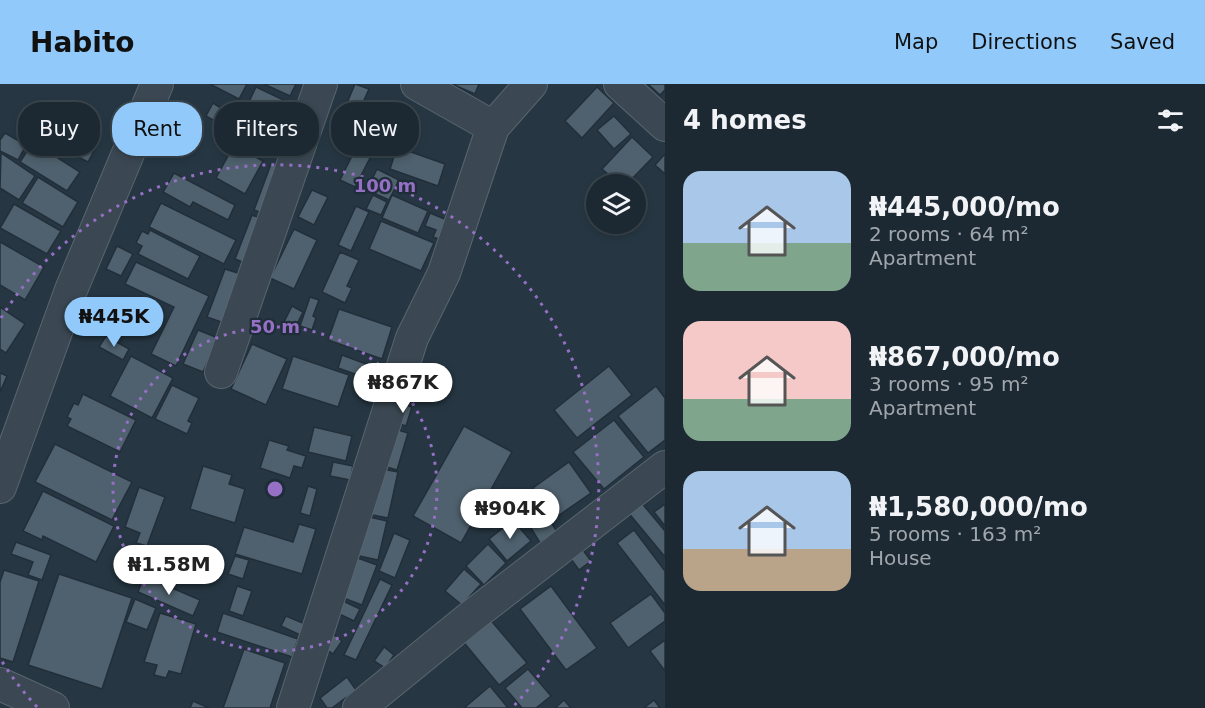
<!DOCTYPE html>
<meta charset="utf-8">
<style>
body{margin:0;font-family:"DejaVu Sans",sans-serif;background:#25313a;color:#f1f3f6;height:100vh;display:flex;flex-direction:column;font-size:22px;white-space:nowrap}
*{box-sizing:border-box;margin:0}
p{font-size:20px;color:#a0a6ac}
.icon{flex:none;width:33px;height:33px;fill:none;stroke:currentColor;stroke-width:2;stroke-linecap:round;stroke-linejoin:round}
.map{position:relative;flex:1;overflow:hidden}
.sheet{display:flex;flex-direction:column;background:#1c2932;width:540px}
.sheet>*{flex:none}
.banner{position:absolute;left:18px;top:18px;width:556px;height:54px;display:flex;gap:12px}
.fabs{position:absolute;left:586px;top:90px;display:grid;gap:12px}
.fabs a{display:grid;place-items:center;width:60px;height:60px;border-radius:50%;background:#1c2932;box-shadow:0 3px 9px #0003,0 0 0 2px #3a454d;font-size:30px}
.price{position:absolute;translate:-50% -51px;padding:0 14px;border-radius:21px;background:#fff;color:#222;font-size:20px;line-height:39px;filter:drop-shadow(0 2px 3px #0008)}
.price::after{content:'';position:absolute;left:50%;top:36px;width:18px;height:14px;margin-left:-9px;background:inherit;clip-path:polygon(0 0,100% 0,50% 100%)}
.price.current{background:#90c9fa;color:#111}
ul{padding:0;list-style:none}
li{display:flex;align-items:center;gap:18px;height:150px;padding:0 18px}
li span{display:grid;place-items:center;flex:none;width:168px;height:120px;border-radius:18px;color:#555}
li>.icon{margin-inline-start:auto}
span .icon{width:72px;height:72px;fill:#fffc;stroke-width:1}
li b{font-size:26px}
h2{display:flex;justify-content:space-between;align-items:center;height:72px;padding:0 18px;font-size:26px}
.chip{padding:0 21px;border-radius:24px;background:#1c2932;box-shadow:0 3px 9px #0003,0 0 0 2px #3a454d;font-size:21px;line-height:54px}
.chip.current{background:#90c9fa;color:#111}
header{display:flex;align-items:center;gap:36px;box-sizing:border-box;height:84px;padding:0 30px;background:#90c9fa;color:#111}
header strong{font-size:28px}
nav{display:flex;gap:33px;margin-inline-start:auto;font-size:21px}
main{display:flex;flex:1;min-height:0}
.map>svg:first-child{display:block}
</style>
<header>
<strong>Habito</strong>
<nav><a>Map</a><a>Directions</a><a>Saved</a></nav>
</header>
<main>
<div class="map">
<svg width="665" height="624" viewBox="0 0 665 624">
<rect width="100%" height="100%" fill="#263743"/>
<g fill="#4f616e" stroke="#222f3a" stroke-width="1.5">
<polygon points="210,0 247,0 239,15"/>
<polygon points="264,0 296,0 290,12"/>
<polygon points="355,0 369,5 355,36 342,31"/>
<polygon points="452,0 479,0 475,10"/>
<polygon points="648,0 665,0 665,6 660,11"/>
<polygon points="256,3 290,19 271,60 237,43"/>
<polygon points="597,3 614,19 582,54 565,37"/>
<polygon points="213,19 232,31 225,43 206,32"/>
<polygon points="25,24 97,61 88,78 16,41"/>
<polygon points="614,32 631,50 614,65 597,46"/>
<polygon points="342,34 377,53 369,67 334,47"/>
<polygon points="5,49 26,61 18,76 0,67 0,56"/>
<polygon points="632,53 653,73 627,100 620,100 602,85"/>
<polygon points="33,58 80,88 67,107 20,78"/>
<polygon points="234,61 263,77 245,110 216,94"/>
<polygon points="397,63 445,80 438,102 390,85"/>
<polygon points="356,64 371,72 355,103 340,96"/>
<polygon points="1,69 35,92 19,116 0,104"/>
<polygon points="665,70 665,90 655,81"/>
<polygon points="271,80 284,85 267,131 254,126"/>
<polygon points="377,85 399,96 389,116 367,106"/>
<polygon points="174,89 235,121 228,136 193,118 190,123 163,108"/>
<polygon points="38,93 78,118 63,143 22,119"/>
<polygon points="312,106 328,113 314,141 298,133"/>
<polygon points="373,111 387,118 381,131 366,125"/>
<polygon points="392,111 428,127 418,149 382,134"/>
<polygon points="161,119 236,156 224,180 149,143"/>
<polygon points="14,120 61,147 47,170 0,144"/>
<polygon points="356,122 369,128 351,167 338,161"/>
<polygon points="430,129 452,138 445,157 433,153 436,146 425,142"/>
<polygon points="252,131 267,137 250,181 235,175"/>
<polygon points="381,137 434,159 421,187 369,165"/>
<polygon points="294,145 317,156 294,205 270,194"/>
<polygon points="150,146 200,172 188,195 138,170 142,162 136,159 142,147 148,150"/>
<polygon points="0,158 44,183 25,216 0,201"/>
<polygon points="117,162 133,170 121,192 106,185"/>
<polygon points="340,168 359,176 347,202 352,204 345,219 322,208"/>
<polygon points="136,178 209,212 176,282 151,270 174,223 125,200"/>
<polygon points="225,185 244,191 227,240 207,233"/>
<polygon points="310,213 319,216 313,232 316,234 312,246 300,242"/>
<polygon points="292,222 303,228 295,244 284,238"/>
<polygon points="0,223 25,240 6,269 0,265"/>
<polygon points="339,225 392,243 382,275 328,256"/>
<polygon points="198,246 218,254 203,288 183,280"/>
<polygon points="106,252 129,265 123,276 99,263"/>
<polygon points="252,260 287,275 266,321 231,305"/>
<polygon points="342,271 377,284 372,296 338,284"/>
<polygon points="131,272 173,294 152,334 110,312"/>
<polygon points="293,272 349,291 338,323 282,305"/>
<polygon points="609,282 632,311 577,354 554,326"/>
<polygon points="0,289 7,292 0,308"/>
<polygon points="172,301 199,314 188,337 192,339 187,350 155,335"/>
<polygon points="656,302 665,314 665,356 648,369 618,332"/>
<polygon points="83,310 136,336 120,368 67,342 71,335 67,333 74,319 78,321"/>
<polygon points="399,319 412,323 406,342 394,338"/>
<polygon points="614,336 644,373 604,405 573,368"/>
<polygon points="464,342 512,368 461,459 413,432"/>
<polygon points="314,343 352,352 346,377 308,368"/>
<polygon points="391,344 408,349 397,386 380,381"/>
<polygon points="269,356 289,362 287,366 306,372 302,384 294,382 290,394 260,384"/>
<polygon points="55,360 132,398 112,436 35,398"/>
<polygon points="333,378 353,382 350,396 330,392"/>
<polygon points="569,378 591,409 555,434 533,404"/>
<polygon points="203,382 232,391 229,400 245,405 235,439 190,425"/>
<polygon points="377,384 398,388 388,434 367,430"/>
<polygon points="308,402 317,405 310,432 300,429"/>
<polygon points="139,403 165,413 147,462 136,459 140,449 125,443"/>
<polygon points="43,407 114,442 96,478 43,452 42,456 23,447"/>
<polygon points="529,412 544,431 528,444 512,425"/>
<polygon points="640,417 665,447 665,473 627,427"/>
<polygon points="665,420 665,442 654,428"/>
<polygon points="365,432 387,437 378,476 355,471"/>
<polygon points="548,433 557,448 540,459 531,444"/>
<polygon points="513,436 531,457 507,477 489,455"/>
<polygon points="299,440 316,445 302,490 235,470 244,443 293,458"/>
<polygon points="634,446 665,487 665,521 617,459"/>
<polygon points="394,449 410,456 395,494 379,487"/>
<polygon points="16,458 51,471 42,496 28,491 33,478 11,470"/>
<polygon points="488,460 506,479 484,501 466,482"/>
<polygon points="580,462 591,477 579,486 568,471"/>
<polygon points="235,472 249,476 243,495 228,490"/>
<polygon points="352,472 377,481 362,521 338,512"/>
<polygon points="464,485 481,500 462,521 445,507"/>
<polygon points="4,486 39,497 13,578 0,574 0,498"/>
<polygon points="59,490 132,514 102,605 28,581"/>
<polygon points="144,492 200,516 193,532 138,508"/>
<polygon points="380,495 392,501 356,576 344,571"/>
<polygon points="237,502 252,507 243,532 229,527"/>
<polygon points="551,502 597,564 566,586 520,525"/>
<polygon points="651,510 665,529 665,537 628,564 610,539"/>
<polygon points="135,515 156,524 147,546 126,538"/>
<polygon points="341,516 360,525 354,537 335,528"/>
<polygon points="160,529 196,540 181,590 169,587 166,594 154,591 157,581 144,578"/>
<polygon points="223,529 298,555 292,573 217,548"/>
<polygon points="286,532 305,540 300,551 281,542"/>
<polygon points="488,533 527,579 499,601 461,555"/>
<polygon points="330,548 342,557 333,570 321,561"/>
<polygon points="665,556 665,587 650,567"/>
<polygon points="384,563 394,571 385,584 374,577"/>
<polygon points="244,565 285,579 270,624 223,624"/>
<polygon points="528,585 551,612 536,624 522,624 505,604"/>
<polygon points="347,593 356,606 332,624 327,624 320,614"/>
<polygon points="490,602 508,624 464,624"/>
<polygon points="564,616 571,624 555,624"/>
<polygon points="654,616 660,624 644,624"/>
<polygon points="193,617 209,624 190,624"/>
</g>
<g fill="none" stroke-linecap="round" stroke-linejoin="round">
<g stroke="#596670" stroke-width="34">
<g id="minor">
<polyline points="417,0 493,43"/>
<polyline points="620,0 665,41"/>
<polyline points="221,288 321,0"/>
<polyline points="0,403 71,206 157,0"/>
<polyline points="0,600 53,624"/>
<polyline points="293,624 412,254 444,189 493,43 531,0"/>
<polyline points="359,624 472,532 665,383"/>
</g>
</g>
<use href="#minor" stroke="#3b4853" stroke-width="32"/>
</g>
<g fill="none" stroke="#9670c5" stroke-width="3" stroke-dasharray="3 6">
<circle cx="275" cy="405" r="162"/>
<path d="M37 623A323 323 0 0 1 1 576M1 234A323 323 0 1 1 513 623"/>
</g>
<circle cx="275" cy="405" r="9" fill="#9670c5" stroke="#1f2d38" stroke-width="3"/>
<g font-size="18" text-anchor="middle" font-weight="bold" fill="#9670c5" stroke="#1f2d38" stroke-width="4.5" stroke-linejoin="round" paint-order="stroke">
<text x="385" y="108">100 m</text>
<text x="275" y="249">50 m</text>
</g>
</svg>
<div class="fabs">
<a><svg class="icon" aria-label="layers" viewBox="0 0 24 24"><path d="M12 4l9 5-9 5-9-5zM3 14l9 5 9-5"/></svg></a>
</div>
<b class="price current" style="left:114px;top:264px">₦445K</b>
<b class="price" style="left:403px;top:330px">₦867K</b>
<b class="price" style="left:510px;top:456px">₦904K</b>
<b class="price" style="left:169px;top:512px">₦1.58M</b>
<div class="banner">
<a class="chip">Buy</a>
<a class="chip current">Rent</a>
<a class="chip">Filters</a>
<a class="chip">New</a>
</div>
</div>
<section class="sheet">
<h2>4 homes<svg class="icon" aria-label="filters" viewBox="0 0 24 24"><path d="M4 7h16M4 17h16"/><circle cx="9" cy="7" r="2"/><circle cx="15" cy="17" r="2"/></svg></h2>
<ul>
<li><span style="background:linear-gradient(#a9c7e8 60%,#7fa58c 0)"><svg class="icon" aria-label="home" viewBox="0 0 24 24"><path d="M3 11l9-7 9 7M6 9v11h12V9"/></svg></span><div><b>₦445,000/mo</b><p>2 rooms · 64 m²</p><p>Apartment</p></div></li>
<li><span style="background:linear-gradient(#f6c9c9 65%,#7fa58c 0)"><svg class="icon" aria-label="home" viewBox="0 0 24 24"><path d="M3 11l9-7 9 7M6 9v11h12V9"/></svg></span><div><b>₦867,000/mo</b><p>3 rooms · 95 m²</p><p>Apartment</p></div></li>
<li><span style="background:linear-gradient(#a9c7e8 65%,#b9a48a 0)"><svg class="icon" aria-label="home" viewBox="0 0 24 24"><path d="M3 11l9-7 9 7M6 9v11h12V9"/></svg></span><div><b>₦1,580,000/mo</b><p>5 rooms · 163 m²</p><p>House</p></div></li>
</ul>
</section>
</main>
